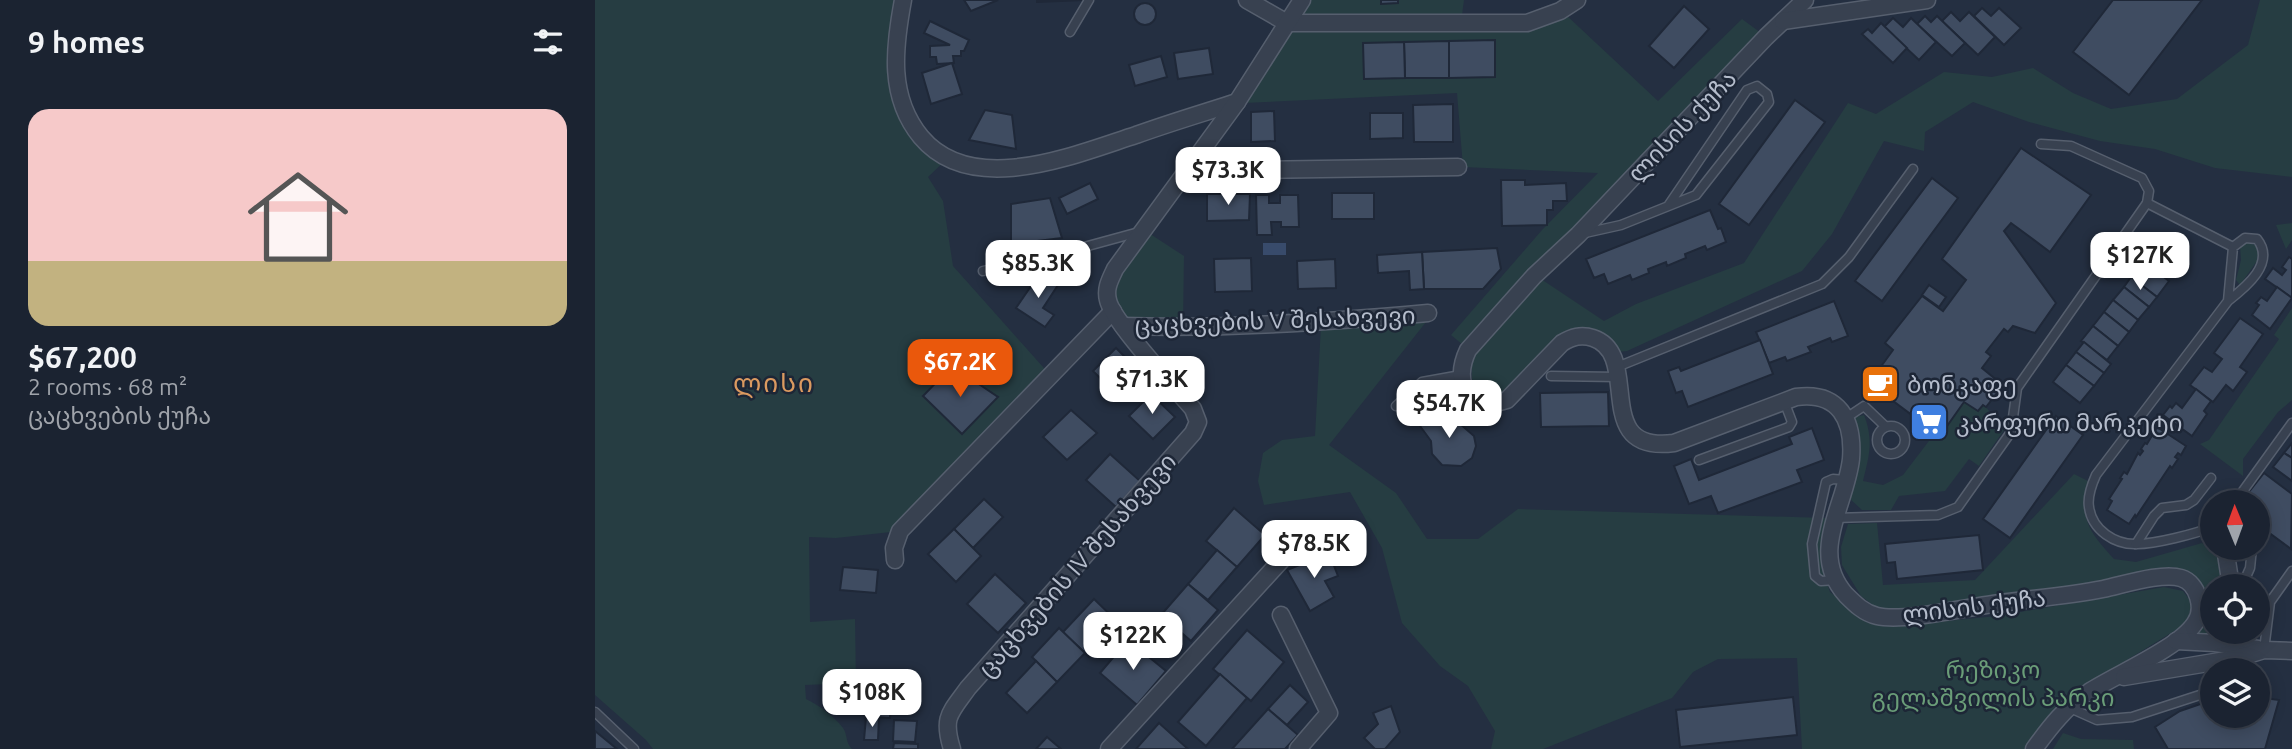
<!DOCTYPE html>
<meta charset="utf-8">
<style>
body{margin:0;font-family:Ubuntu,"Noto Sans Georgian",sans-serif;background:#282f3d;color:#f1f3f6;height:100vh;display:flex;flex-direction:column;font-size:26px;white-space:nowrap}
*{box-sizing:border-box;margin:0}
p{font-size:23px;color:#a0a4ab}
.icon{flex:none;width:38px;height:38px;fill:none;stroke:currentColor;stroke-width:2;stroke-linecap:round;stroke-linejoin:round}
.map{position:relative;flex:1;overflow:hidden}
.side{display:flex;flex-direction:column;background:#1b2331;width:595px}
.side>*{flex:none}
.needle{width:46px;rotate:359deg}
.tools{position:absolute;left:1605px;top:490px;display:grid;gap:14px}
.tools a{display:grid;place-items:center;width:70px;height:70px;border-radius:50%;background:#1b2331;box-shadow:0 4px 18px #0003,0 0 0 2px #39404d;font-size:35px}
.price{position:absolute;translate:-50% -60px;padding:0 16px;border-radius:14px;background:#fff;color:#222;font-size:23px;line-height:46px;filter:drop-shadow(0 2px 4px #0008)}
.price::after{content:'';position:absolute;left:50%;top:42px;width:21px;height:16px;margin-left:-10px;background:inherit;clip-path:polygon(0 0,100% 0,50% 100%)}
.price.selected{background:#ea580c;color:#fff}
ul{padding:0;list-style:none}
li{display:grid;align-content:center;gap:14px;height:371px;padding:0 28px}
li span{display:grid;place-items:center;height:217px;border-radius:21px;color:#555}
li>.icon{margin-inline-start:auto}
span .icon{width:126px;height:126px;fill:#fffc;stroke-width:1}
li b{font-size:30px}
h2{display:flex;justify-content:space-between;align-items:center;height:84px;padding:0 28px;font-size:30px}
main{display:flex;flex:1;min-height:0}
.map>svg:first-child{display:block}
</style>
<main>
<section class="side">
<h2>9 homes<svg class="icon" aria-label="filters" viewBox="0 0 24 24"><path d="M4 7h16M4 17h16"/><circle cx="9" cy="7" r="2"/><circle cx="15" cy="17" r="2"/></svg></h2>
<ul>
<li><span style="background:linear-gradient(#f6c9c9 70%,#c2b280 0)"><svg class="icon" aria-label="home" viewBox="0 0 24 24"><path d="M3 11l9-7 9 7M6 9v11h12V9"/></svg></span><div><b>$67,200</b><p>2 rooms · 68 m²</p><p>ცაცხვების ქუჩა</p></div></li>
</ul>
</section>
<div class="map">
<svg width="1697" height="749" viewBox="0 0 1697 749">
<rect width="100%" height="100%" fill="#242f41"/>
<g fill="#263d42">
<path d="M0 0H308V111L353 158 333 177 348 201 358 266 456 376 305 531 241 538 214 537 215 622 260 619 261 683 210 685 211 699C225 706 239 716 248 728 253 735 250 742 257 749H58L51 740 0 695Z"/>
<polygon points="707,0 869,0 866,23 692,23"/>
<polygon points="1665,0 1697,0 1697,177 1620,168 1560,149 1505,141 1434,122 1378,102 1330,132 1329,151 1289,141 1237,234 1207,271 1032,351 1023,352 990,330 975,329 963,336 914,391 904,394 883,388 877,379 876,358 946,279 1009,321 1041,304 1149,263 1253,103 1281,114 1349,72 1397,77 1438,68 1478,93 1516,109 1582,99 1653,45"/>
<path d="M970 14 1063 101 1147 19 1166 33C1067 137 964 238 868 345L856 335 947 230 1003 173 868 167 862 93 648 103 698 28Z"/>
<path d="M1426 148 1455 167 1409 231 1461 303 1440 333 1418 326 1413 332 1409 329 1392 352 1396 356 1387 368 1404 382 1399 390 1402 393 1391 407 1409 430 1384 466 1374 459 1350 491 1304 496 1296 510H1267L1254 498 1263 456 1260 417 1269 415C1279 441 1274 456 1268 481L1288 485 1308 475 1340 433 1274 383 1297 351 1290 343 1327 296 1348 310 1370 280 1347 259Z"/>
<polygon points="1697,223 1697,240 1691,249 1681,225"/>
<polygon points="549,230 589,256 588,324 528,326 513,304 520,269"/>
<polygon points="1652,242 1660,245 1664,252 1662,261 1645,285 1641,280 1646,260 1645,246"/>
<polygon points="1697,308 1697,400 1683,412 1648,459 1648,476 1605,444 1614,440 1684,339 1679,335"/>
<polygon points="831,322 734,445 801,493 832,539 883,539 923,509 1230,518 1229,574 1235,592 1268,619 1283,624 1302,626 1402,616 1569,587 1588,591 1597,603 1597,616 1589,625 1488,687 1462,707 1431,749 1207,749 1202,658 1123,659 1098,672 1077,698 948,749 896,749 900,731 873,686 845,666 807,623 787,548 755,492 669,505 663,481 668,453 687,440 720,436 726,326"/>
<path d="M1479 474 1495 482C1483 520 1495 532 1519 559L1541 562 1607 543 1621 553 1632 586H1617V631L1615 636 1600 635 1615 612 1611 591 1595 573 1578 567 1504 584 1335 608 1283 609 1266 596 1247 565 1246 547 1253 524 1282 523 1288 585 1380 580Z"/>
<polygon points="1468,733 1486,739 1538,740 1539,749 1458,749"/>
</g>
<rect fill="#384b6b" x="668" y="243" width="23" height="12"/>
<g fill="#3f4c61" stroke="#1f2838" stroke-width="2">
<polygon points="369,0 403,0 376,11"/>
<polygon points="442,0 489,0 442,2"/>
<polygon points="786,0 803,0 803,3 786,4"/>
<polygon points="1518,0 1607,0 1534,95 1478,52"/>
<circle cx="550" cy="14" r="11"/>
<polygon points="1089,6 1114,29 1079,68 1054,46"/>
<polygon points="1387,8 1396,16 1404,8 1426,28 1409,45 1379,16"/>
<polygon points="1356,12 1365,21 1374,12 1400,37 1383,55 1347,21"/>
<polygon points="1330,16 1336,22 1342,16 1370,43 1357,56 1322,24"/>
<polygon points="1298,18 1308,27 1316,18 1341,42 1324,60 1289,27"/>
<polygon points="335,21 374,40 369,51 366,51 366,56 358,56 359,63 342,64 341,57 335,57 335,46 355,45 329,33"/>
<polygon points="1286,23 1312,48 1298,63 1267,34 1273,29 1277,33"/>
<polygon points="900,40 900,77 854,78 854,41"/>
<polygon points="854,41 854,78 810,78 809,42"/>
<polygon points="809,42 810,78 769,79 768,43"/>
<polygon points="614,48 618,74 583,79 579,53"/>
<polygon points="566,56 572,77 540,86 534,65"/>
<polygon points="357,63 367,94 336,104 327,73"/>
<polygon points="1200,100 1230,122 1154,225 1124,204"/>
<polygon points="858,104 858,142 819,142 818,105"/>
<polygon points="390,110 417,115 421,149 374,140"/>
<polygon points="679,111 680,141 656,142 656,112"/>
<polygon points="775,113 808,113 808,138 775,139"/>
<polygon points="1426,148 1496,195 1455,252 1416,223 1409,231 1461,303 1440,333 1418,326 1413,332 1409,329 1391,352 1396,356 1387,368 1404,382 1399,390 1402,393 1391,407 1388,405 1383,411 1369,402 1345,436 1274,383 1298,350 1290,343 1327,296 1348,311 1371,280 1347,259"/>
<polygon points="1337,178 1363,198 1287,301 1260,281"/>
<polygon points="906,180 930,180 930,185 971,183 972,201 958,201 958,210 952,210 952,225 907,226"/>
<polygon points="495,183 503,199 472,214 464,198"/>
<rect x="737" y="193" width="42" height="26"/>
<polygon points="612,194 655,194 654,220 612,221"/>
<polygon points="661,195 674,195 674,203 685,203 685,195 703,195 704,227 686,227 686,222 676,222 677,235 662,235"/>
<polygon points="455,198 467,238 416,244 416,204"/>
<polygon points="1115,210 1123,229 1126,228 1131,242 1112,250 1110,246 1090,254 1091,258 1072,266 1071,262 1053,269 1054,273 1037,280 1035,275 1013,284 1009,274 999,278 991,259"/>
<polygon points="902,248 906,269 888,289 829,289 827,252"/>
<polygon points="827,252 829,289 815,290 814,271 783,273 782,255"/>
<polygon points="1694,257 1697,259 1697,298 1670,279 1678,268 1687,275 1691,270 1687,267"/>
<polygon points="656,258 657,291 620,292 619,259"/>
<polygon points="740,259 741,288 703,289 702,261"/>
<polygon points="1549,262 1574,281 1562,297 1536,277"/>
<polygon points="445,273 463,285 448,308 459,315 450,327 421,308"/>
<polygon points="1536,277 1562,297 1554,307 1529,287"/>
<polygon points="1334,285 1351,297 1344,307 1327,295"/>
<polygon points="1529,287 1554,307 1543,320 1518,300"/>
<polygon points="1682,287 1697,298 1675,329 1657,315 1664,305 1661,303 1666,297 1672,301"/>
<polygon points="1518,300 1543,320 1534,332 1509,312"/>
<polygon points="1239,301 1253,336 1237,342 1235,338 1213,347 1216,352 1192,361 1190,357 1174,363 1161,332"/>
<polygon points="1509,312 1534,332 1523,346 1498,326"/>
<polygon points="1645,318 1668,334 1645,367 1652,372 1638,391 1631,385 1618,402 1595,385 1609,367 1617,372 1627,359 1619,353"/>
<polygon points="1498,326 1523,346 1512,360 1486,341"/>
<polygon points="1165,340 1178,374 1093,407 1087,391 1081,393 1073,371 1084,367 1086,371"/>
<polygon points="1489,342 1516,364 1509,373 1481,352"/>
<polygon points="521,348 540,367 517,390 498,371"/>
<polygon points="1481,352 1509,373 1499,386 1471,365"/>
<polygon points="1471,365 1499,386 1485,403 1458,382"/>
<polygon points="357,366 403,397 367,434 328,396"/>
<polygon points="1601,389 1616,401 1609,411 1612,414 1597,436 1568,415 1575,406 1577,408 1581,403 1587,408"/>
<polygon points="1013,392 1014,426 946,427 945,393"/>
<polygon points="556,394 580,417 558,439 534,416"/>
<polygon points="476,410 502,433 472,460 448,437"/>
<polygon points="845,410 857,422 864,423 879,436 881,446 877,458 866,466 847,465 837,454 836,441 825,426"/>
<polygon points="1461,416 1488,435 1415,538 1388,519"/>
<polygon points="1562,427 1591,446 1586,455 1583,453 1580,457 1583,459 1577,468 1575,466 1541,517 1540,515 1534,524 1512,510 1517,501 1514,499 1527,479 1525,478 1529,472 1532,474 1543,453 1545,455 1548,451 1546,449 1550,443 1552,444"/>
<polygon points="1217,428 1229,460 1202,470 1207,482 1123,513 1116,496 1094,504 1079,466 1096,459 1104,480 1197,444 1194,437"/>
<polygon points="1697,443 1697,458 1689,453"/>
<polygon points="1689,453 1697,458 1697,481 1678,467"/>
<polygon points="515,454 545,481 521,507 491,480"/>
<polygon points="1669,473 1697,494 1696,549 1669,529 1673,523 1662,515 1662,502 1646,502"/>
<polygon points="389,499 408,517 378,548 359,529"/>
<polygon points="639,508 670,535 642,567 611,541"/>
<polygon points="359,529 386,556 361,582 333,554"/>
<polygon points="1384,535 1388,570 1302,579 1300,562 1292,563 1290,544"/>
<polygon points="622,550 642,567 613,600 593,584"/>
<polygon points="734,553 743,576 730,581 739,597 715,611 692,570"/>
<polygon points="248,567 283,570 281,593 245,590"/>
<polygon points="400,574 431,603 403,633 372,604"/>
<polygon points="593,584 623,610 596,641 566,615"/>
<polygon points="499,599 526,625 494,657 468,632"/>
<polygon points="464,628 490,653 462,682 437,657"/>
<polygon points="652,630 689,662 656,701 618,669"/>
<polygon points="533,640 571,671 542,705 505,673"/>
<polygon points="441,661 462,682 432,713 411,693"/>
<polygon points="625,674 652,698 611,746 583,722"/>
<polygon points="695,685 713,702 692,725 673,709"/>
<polygon points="1198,697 1202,735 1085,747 1081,710"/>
<polygon points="1662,697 1684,700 1670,749 1573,749 1560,727 1585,711 1617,700 1617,716 1662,716"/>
<polygon points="280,704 296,705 295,718 279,717"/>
<polygon points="796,706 805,732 790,749 780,749 769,738 783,724 778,713"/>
<polygon points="673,709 703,735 690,749 637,749"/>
<polygon points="271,717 284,717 283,740 269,740"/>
<polygon points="299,720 322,721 320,742 298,741"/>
<polygon points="564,723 593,749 541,749"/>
<polygon points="0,731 22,749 0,749"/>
<polygon points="452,737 466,749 441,749"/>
<polygon points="299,743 323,744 323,749 298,749"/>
</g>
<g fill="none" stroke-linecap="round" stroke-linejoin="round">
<g stroke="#565f6e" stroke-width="11">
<g id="lane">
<polyline points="475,32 494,0"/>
<polyline points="1552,203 1638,247"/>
<polyline points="990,233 1026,225 1101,195 1174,102 1172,94 1162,86 1152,90 1073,206"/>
<polyline points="388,271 456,256 544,232"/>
<polyline points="1022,367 1227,284 1254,257 1318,169"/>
<polyline points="956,376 1023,377"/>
<polyline points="801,406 827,382 866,375"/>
<polyline points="1251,418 1269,406 1291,427"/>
<circle cx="1296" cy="440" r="14"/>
<polyline points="1104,460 1194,427 1197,422 1189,401"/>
<polyline points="1640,502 1697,423"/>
<polyline points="1239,518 1343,515 1363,507 1416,432 1422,388 1552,203 1554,191 1547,178 1476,146 1446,144"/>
<path d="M1617 527C1600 534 1560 544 1542 544 1520 545 1497 530 1494 507 1492 496 1497 484 1501 475L1633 301C1651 287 1681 263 1662 239L1650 238 1638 247 1633 301"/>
<polyline points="1541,544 1559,516 1567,508 1591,505 1599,500 1616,478"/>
<polyline points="1241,580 1226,581 1220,576 1217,544 1231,482 1238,479 1250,480"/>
<polyline points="1647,586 1655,568 1657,548"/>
<polyline points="1669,650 1675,602 1697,571"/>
<polyline points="1473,707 1502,720 1537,717 1617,691"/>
<polyline points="0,712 39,749"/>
</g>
</g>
<g stroke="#565f6e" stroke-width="19">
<g id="street">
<path d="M308 0C299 48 293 97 326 137 377 198 479 155 541 135 574 123 608 113 642 102"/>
<polyline points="652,0 692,23 932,23 965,11 982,0"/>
<path d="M1210 0 1171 37 983 235 939 276 873 350C857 383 873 413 912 400L967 343C977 337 986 334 998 338 1049 355 994 454 1079 443L1201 397C1244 391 1259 420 1256 459 1251 505 1213 553 1251 595 1260 604 1269 613 1282 616 1308 622 1369 608 1398 604 1434 599 1472 596 1508 589 1528 585 1567 572 1586 578 1603 583 1610 609 1600 623 1584 648 1520 675 1494 692 1471 706 1455 727 1439 749"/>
<polyline points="1188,21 1332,0"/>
<polyline points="592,171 863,167"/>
<path d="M528 326C630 329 731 322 833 313"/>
<polyline points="1630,548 1636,586"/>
<polyline points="300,560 299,548 305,531 518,311"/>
<polyline points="686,615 734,713 703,749"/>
<polyline points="1581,641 1620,643 1663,649"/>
<polyline points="1529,677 1643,658 1669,650 1697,651"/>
<path d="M357 749C347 717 355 713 373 688L598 433 603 422 598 409C581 389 517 321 513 300 510 288 515 280 520 269L642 102 707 0"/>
<polyline points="514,749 712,532"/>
</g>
</g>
<use href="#lane" stroke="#384150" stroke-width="8"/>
<use href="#street" stroke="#384150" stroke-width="16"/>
</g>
<defs>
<g id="cafe-square" transform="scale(2.0125)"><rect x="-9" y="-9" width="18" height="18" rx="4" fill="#e8710a" stroke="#1d2636"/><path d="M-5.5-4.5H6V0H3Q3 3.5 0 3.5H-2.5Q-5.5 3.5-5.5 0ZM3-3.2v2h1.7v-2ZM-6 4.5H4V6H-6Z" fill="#fff"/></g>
<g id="supermarket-square" transform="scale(2.0125)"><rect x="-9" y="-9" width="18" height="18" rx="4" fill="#3f7fe0" stroke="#1d2636"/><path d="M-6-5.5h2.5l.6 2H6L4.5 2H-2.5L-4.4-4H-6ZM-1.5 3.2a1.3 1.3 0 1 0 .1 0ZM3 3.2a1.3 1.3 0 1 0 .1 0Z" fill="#fff"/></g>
</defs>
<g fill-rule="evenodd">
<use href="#cafe-square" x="1285" y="384"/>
<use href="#supermarket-square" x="1334" y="422"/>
</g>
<g text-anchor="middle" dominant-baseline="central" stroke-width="5" stroke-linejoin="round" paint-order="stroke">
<g font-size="24" fill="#b4bccb" stroke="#1d2636">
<text transform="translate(1087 126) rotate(-46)">ლისის ქუჩა</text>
<text transform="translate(680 320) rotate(-2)">ცაცხვების V შესახვევი</text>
<text transform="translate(482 565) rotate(-49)">ცაცხვების IV შესახვევი</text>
<text transform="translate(1379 606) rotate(-7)">ლისის ქუჩა</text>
</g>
<g font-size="24" fill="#b4bccb" stroke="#1d2636" text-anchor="start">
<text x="1312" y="384">ბონკაფე</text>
<text x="1361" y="422">კარფური მარკეტი</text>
</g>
<g font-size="24" fill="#6a9d78" stroke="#1d2636">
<text x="1398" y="669">რეზიკო<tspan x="1398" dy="28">გელაშვილის პარკი</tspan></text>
</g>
<g font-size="26" letter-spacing="2" fill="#db9a60" stroke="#1d2636">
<text x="179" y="382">ლისი</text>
</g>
</g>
</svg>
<div class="tools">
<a><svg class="needle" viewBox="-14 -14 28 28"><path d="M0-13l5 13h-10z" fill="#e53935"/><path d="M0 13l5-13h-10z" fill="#a0a4ab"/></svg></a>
<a><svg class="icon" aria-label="locate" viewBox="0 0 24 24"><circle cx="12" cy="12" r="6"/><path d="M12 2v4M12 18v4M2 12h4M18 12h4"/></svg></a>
<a><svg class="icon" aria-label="layers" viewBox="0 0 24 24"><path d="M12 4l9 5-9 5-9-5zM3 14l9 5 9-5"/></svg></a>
</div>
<b class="price" style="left:633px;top:207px">$73.3K</b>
<b class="price" style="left:1545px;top:292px">$127K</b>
<b class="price" style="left:443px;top:300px">$85.3K</b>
<b class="price selected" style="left:365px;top:399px">$67.2K</b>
<b class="price" style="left:557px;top:416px">$71.3K</b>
<b class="price" style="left:854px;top:440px">$54.7K</b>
<b class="price" style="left:719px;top:580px">$78.5K</b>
<b class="price" style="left:538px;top:672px">$122K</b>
<b class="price" style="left:277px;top:729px">$108K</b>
</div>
</main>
